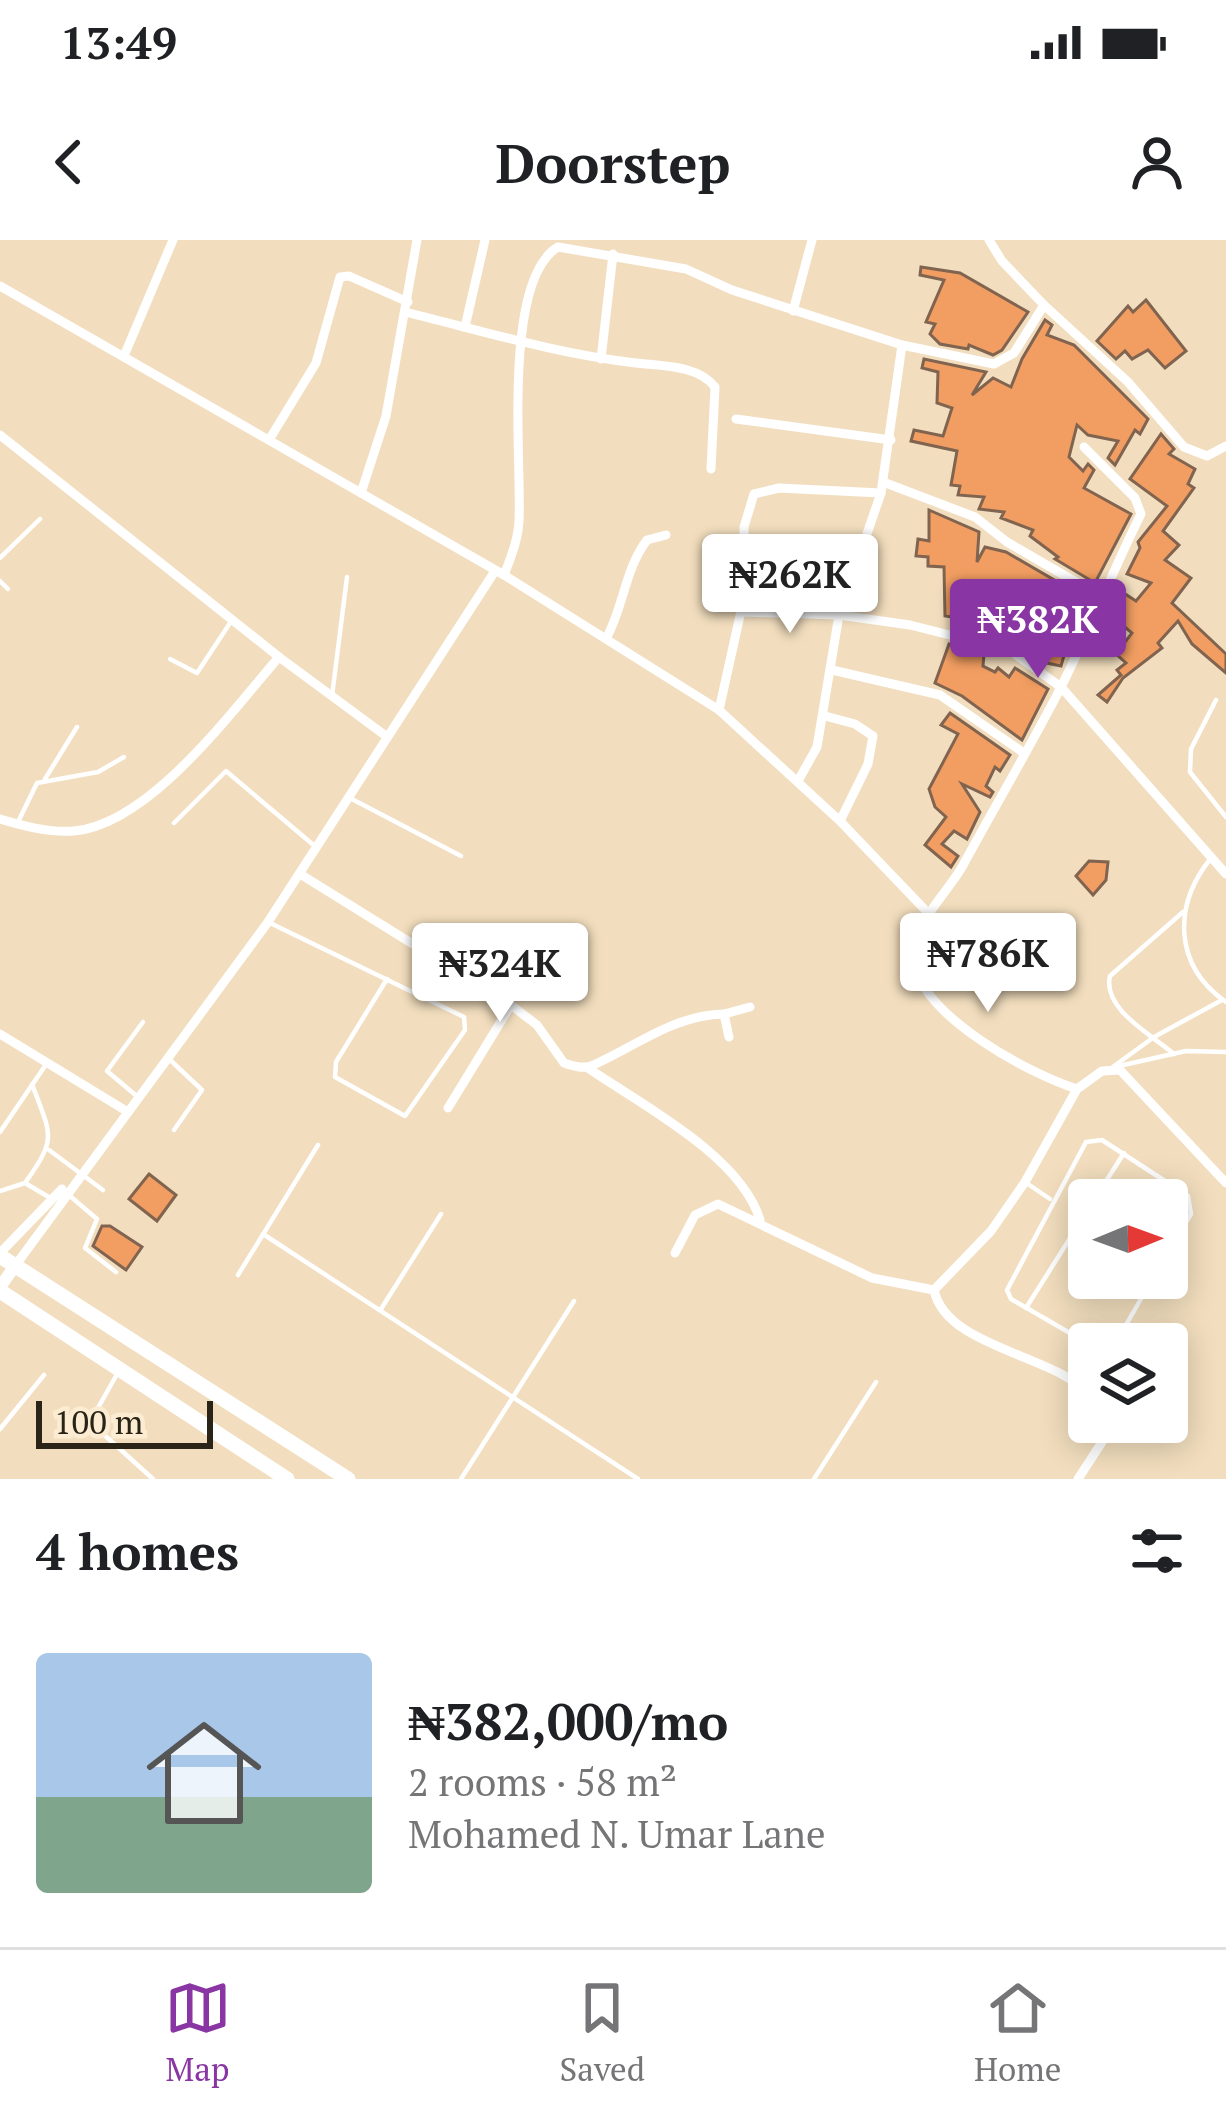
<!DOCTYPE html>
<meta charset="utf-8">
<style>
body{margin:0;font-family:"PT Serif",serif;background:#f6f6f6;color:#202124;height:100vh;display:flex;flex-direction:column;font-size:45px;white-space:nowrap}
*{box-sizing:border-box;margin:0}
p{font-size:39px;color:#757577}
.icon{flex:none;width:66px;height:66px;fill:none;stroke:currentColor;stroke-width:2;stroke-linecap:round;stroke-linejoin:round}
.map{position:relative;height:1239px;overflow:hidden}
.sheet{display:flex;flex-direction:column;background:#fff;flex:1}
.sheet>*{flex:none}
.needle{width:78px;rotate:89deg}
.controls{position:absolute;left:1068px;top:939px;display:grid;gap:24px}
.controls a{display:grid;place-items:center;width:120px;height:120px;border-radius:12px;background:#fff;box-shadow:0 6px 30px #0003;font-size:60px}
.scale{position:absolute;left:36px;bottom:30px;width:177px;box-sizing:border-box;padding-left:12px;border:6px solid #2a2317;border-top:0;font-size:33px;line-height:42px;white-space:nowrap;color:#2a2317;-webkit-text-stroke:9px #fcecd2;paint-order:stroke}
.price{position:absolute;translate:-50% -102px;padding:0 27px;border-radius:12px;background:#fff;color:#222;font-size:39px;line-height:78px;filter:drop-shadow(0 3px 6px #0008)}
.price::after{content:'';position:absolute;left:50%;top:72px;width:36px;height:27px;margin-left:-18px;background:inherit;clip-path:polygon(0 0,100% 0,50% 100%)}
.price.active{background:#8935a3;color:#fff}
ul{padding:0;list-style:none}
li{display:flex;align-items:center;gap:36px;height:300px;padding:0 36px}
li+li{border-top:3px solid #e0e0e0}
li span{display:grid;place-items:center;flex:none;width:336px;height:240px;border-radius:12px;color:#555}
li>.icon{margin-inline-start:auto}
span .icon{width:144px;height:144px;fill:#fffc;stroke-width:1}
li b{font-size:51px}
h2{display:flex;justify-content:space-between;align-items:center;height:144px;padding:0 36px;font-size:51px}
.status{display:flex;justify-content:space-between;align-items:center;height:84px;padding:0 60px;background:#fff;direction:ltr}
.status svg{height:33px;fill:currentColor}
header{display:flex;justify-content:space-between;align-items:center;height:156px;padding:0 36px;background:#fff;font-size:54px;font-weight:800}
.dock{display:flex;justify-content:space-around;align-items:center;height:168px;border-top:3px solid #e0e0e0;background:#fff;font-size:33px;color:#757577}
.dock a{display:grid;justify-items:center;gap:6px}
.dock .active{color:#8935a3}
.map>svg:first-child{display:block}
</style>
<div class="status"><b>13:49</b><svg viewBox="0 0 49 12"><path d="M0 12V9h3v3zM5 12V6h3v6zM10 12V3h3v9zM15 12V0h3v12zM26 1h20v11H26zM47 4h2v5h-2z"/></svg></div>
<header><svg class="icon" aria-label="back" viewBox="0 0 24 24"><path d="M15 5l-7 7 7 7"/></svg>Doorstep<svg class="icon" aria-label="person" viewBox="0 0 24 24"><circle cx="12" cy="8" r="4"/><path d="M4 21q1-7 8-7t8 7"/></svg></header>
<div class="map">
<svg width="1226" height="1239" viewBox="0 0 1226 1239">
<rect width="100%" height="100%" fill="#f2debe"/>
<g fill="#f29e62" stroke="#816450" stroke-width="3">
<polygon points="921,27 960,33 1028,72 1002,110 993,115 969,105 968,109 940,104 930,94 935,84 926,82 944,40 920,35"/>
<polygon points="1146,60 1186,111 1165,128 1148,110 1132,119 1125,111 1116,119 1097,101 1128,66 1133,72"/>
<polygon points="1045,80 1052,85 1047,95 1074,105 1148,179 1140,194 1135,190 1115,225 1108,218 1118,201 1088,195 1077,185 1069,217 1083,231 1088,224 1094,230 1084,248 1131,274 1095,343 1055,319 1058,317 1030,296 1033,290 1001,278 1004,272 979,269 984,257 958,255 960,246 951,245 957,211 911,201 914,190 943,196 952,168 937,163 938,132 922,128 924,119 986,132 972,155 993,138 1011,147 1022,119"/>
<polygon points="1161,194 1174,209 1169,214 1195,229 1188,244 1194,248 1163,291 1179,305 1165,320 1191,338 1172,363 1226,414 1226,433 1192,404 1178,381 1158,403 1162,408 1123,438 1107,462 1098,455 1121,435 1117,430 1126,423 1116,414 1132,393 1113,377 1111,389 1100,386 1116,348 1136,361 1151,343 1127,334 1140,308 1138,302 1167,266 1130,239"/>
<polygon points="929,270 979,292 977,322 985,307 1006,312 1087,359 1075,360 1062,391 1070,395 1061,426 1042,422 1020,404 971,389 973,380 945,376 944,327 928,326 928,317 916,316 918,299 929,301"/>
<polygon points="949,404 984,414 983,426 995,432 998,428 1009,437 1015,428 1048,449 1022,500 962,456 935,443"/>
<polygon points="950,473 1010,515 1000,531 995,527 986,546 993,552 990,557 962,544 980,572 967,599 954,591 942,604 958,616 951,627 925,605 946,577 935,567 929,549 958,494 941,485"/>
<polygon points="1089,621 1108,622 1106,640 1093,655 1076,636"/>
<polygon points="149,934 176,955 157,981 129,959"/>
<polygon points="102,986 110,986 142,1007 126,1030 93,1006"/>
</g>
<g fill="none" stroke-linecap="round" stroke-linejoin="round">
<g stroke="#fff" stroke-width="4.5">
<polyline points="0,318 40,279"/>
<polyline points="0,341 8,349"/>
<polyline points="170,419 197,433 232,380"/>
<polyline points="332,456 347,337"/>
<polyline points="1216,460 1191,509 1190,532 1226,577"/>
<polyline points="45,539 77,487"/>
<polyline points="348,557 461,616"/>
<polyline points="174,583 226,531 317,608"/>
<polyline points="17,584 37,543 98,532 124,517"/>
<path d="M1211 618C1173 665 1173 725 1226 762"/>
<polyline points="268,682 464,777 465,790 405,876 335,837 336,822 387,739"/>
<path d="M1174 814C1152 795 1102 769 1110 736L1183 672"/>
<polyline points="168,818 202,850 174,890"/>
<polyline points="1119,826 1186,811 1226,812"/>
<polyline points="1110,829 1154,797 1222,760"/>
<path d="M32 844C51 896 58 897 25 943L52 959"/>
<polyline points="139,858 107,831 143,782"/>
<polyline points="0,892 47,823"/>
<polyline points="49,910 103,950"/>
<polyline points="1025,942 1050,959"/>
<polyline points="0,951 25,943"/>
<polyline points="70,956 97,979 85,1008 116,1032"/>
<polyline points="1094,960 1124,913"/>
<polyline points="263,994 638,1239"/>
<polyline points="238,1035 318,905"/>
<polyline points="1026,1068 1089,968"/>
<polyline points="381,1069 441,974"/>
<polyline points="1089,1104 1011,1059 1007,1050 1086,902 1102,900 1188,956 1191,974 1167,1014"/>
<polyline points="1115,1104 1153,1038"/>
<polyline points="116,1136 90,1182 153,1239"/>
<polyline points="0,1189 44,1135"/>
<polyline points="461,1239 574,1061"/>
<polyline points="814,1239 876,1142"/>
</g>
<g stroke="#fff" stroke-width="9">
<polyline points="0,46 504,335 719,470 840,581 930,675"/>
<polyline points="1044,65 1128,142 1184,207 1207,216 1226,206"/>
<polyline points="793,71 812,0"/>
<path d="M405 72C483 91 557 114 636 123 662 126 698 125 715 147L711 229"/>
<polyline points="465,87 485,0"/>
<polyline points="124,116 173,0"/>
<polyline points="601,119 613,14"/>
<polyline points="736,179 891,200"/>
<polyline points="0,195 279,417 386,496"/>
<polyline points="269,200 316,123 340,37 349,36 408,62"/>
<polyline points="883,242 975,277 1007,302 1100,356"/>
<polyline points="361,253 386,176 417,0"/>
<path d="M504 335C511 317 518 300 519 281 522 222 502 40 558 7L686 29 732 50 902 105"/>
<polyline points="742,372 839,375 910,385 1009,410 1061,447 1226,634"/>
<path d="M607 397C624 365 625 329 647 300L666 295"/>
<polyline points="832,430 940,455 1024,513"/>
<polyline points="719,470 745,353 744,287 754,254 779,248 881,253"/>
<polyline points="825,476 855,484 873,496 868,524 840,581"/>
<polyline points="798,541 817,507 839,375 881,253 902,105 994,124 1014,113 1044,65 1002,21 989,0"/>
<path d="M0 579C24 586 49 593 74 591 150 584 231 472 279 417"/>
<path d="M300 634 511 765 537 785 564 823C573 826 583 829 591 826 635 807 673 775 724 774L729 797"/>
<polyline points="724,774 750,767"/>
<polyline points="0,794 128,872"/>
<path d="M588 828C642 865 741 916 760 980"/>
<path d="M1077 849C1029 834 924 777 914 723 908 688 946 655 962 627 994 568 1029 509 1060 449 1089 392 1112 332 1141 274L1135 258 1084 207"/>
<polyline points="448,868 511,765"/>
<polyline points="0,1013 62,949"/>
<polyline points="675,1013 695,975 718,964 872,1038 934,1050"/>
<polyline points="15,1026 268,682 495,331"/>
<polyline points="934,1050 991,991 1025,942 1077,849 1102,831 1120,830 1226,943"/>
<path d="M934 1050C946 1108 1057 1115 1089 1155"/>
<polyline points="1078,1239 1102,1202 1106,1182"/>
</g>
<polyline stroke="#fff" stroke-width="12" points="0,1047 15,1026"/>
<g stroke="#fff" stroke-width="15">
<polyline points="0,1016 348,1239"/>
<polyline points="0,1051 287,1239"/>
</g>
</g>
</svg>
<div class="controls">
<a><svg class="needle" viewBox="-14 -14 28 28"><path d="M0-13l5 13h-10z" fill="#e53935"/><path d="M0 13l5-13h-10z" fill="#757577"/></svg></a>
<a><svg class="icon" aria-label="layers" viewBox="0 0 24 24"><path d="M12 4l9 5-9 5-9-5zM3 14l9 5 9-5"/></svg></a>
</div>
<div class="scale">100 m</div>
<b class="price" style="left:790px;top:396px">₦262K</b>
<b class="price active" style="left:1038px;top:441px">₦382K</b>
<b class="price" style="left:988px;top:775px">₦786K</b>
<b class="price" style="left:500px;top:785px">₦324K</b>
</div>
<section class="sheet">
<h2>4 homes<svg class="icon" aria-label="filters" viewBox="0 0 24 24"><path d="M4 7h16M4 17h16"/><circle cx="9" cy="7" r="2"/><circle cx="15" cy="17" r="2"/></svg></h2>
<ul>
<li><span style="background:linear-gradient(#a9c7e8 60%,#7fa58c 0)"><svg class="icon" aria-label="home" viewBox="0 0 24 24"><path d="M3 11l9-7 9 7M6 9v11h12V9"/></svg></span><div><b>₦382,000/mo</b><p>2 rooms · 58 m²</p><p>Mohamed N. Umar Lane</p></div></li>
</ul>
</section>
<nav class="dock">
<a class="active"><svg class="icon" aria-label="map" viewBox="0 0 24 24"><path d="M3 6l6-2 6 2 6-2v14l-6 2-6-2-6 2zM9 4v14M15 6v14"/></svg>Map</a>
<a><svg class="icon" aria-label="saved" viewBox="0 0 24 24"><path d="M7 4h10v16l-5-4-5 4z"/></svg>Saved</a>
<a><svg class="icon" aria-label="home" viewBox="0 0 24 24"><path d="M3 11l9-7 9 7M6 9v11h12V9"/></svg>Home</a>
</nav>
